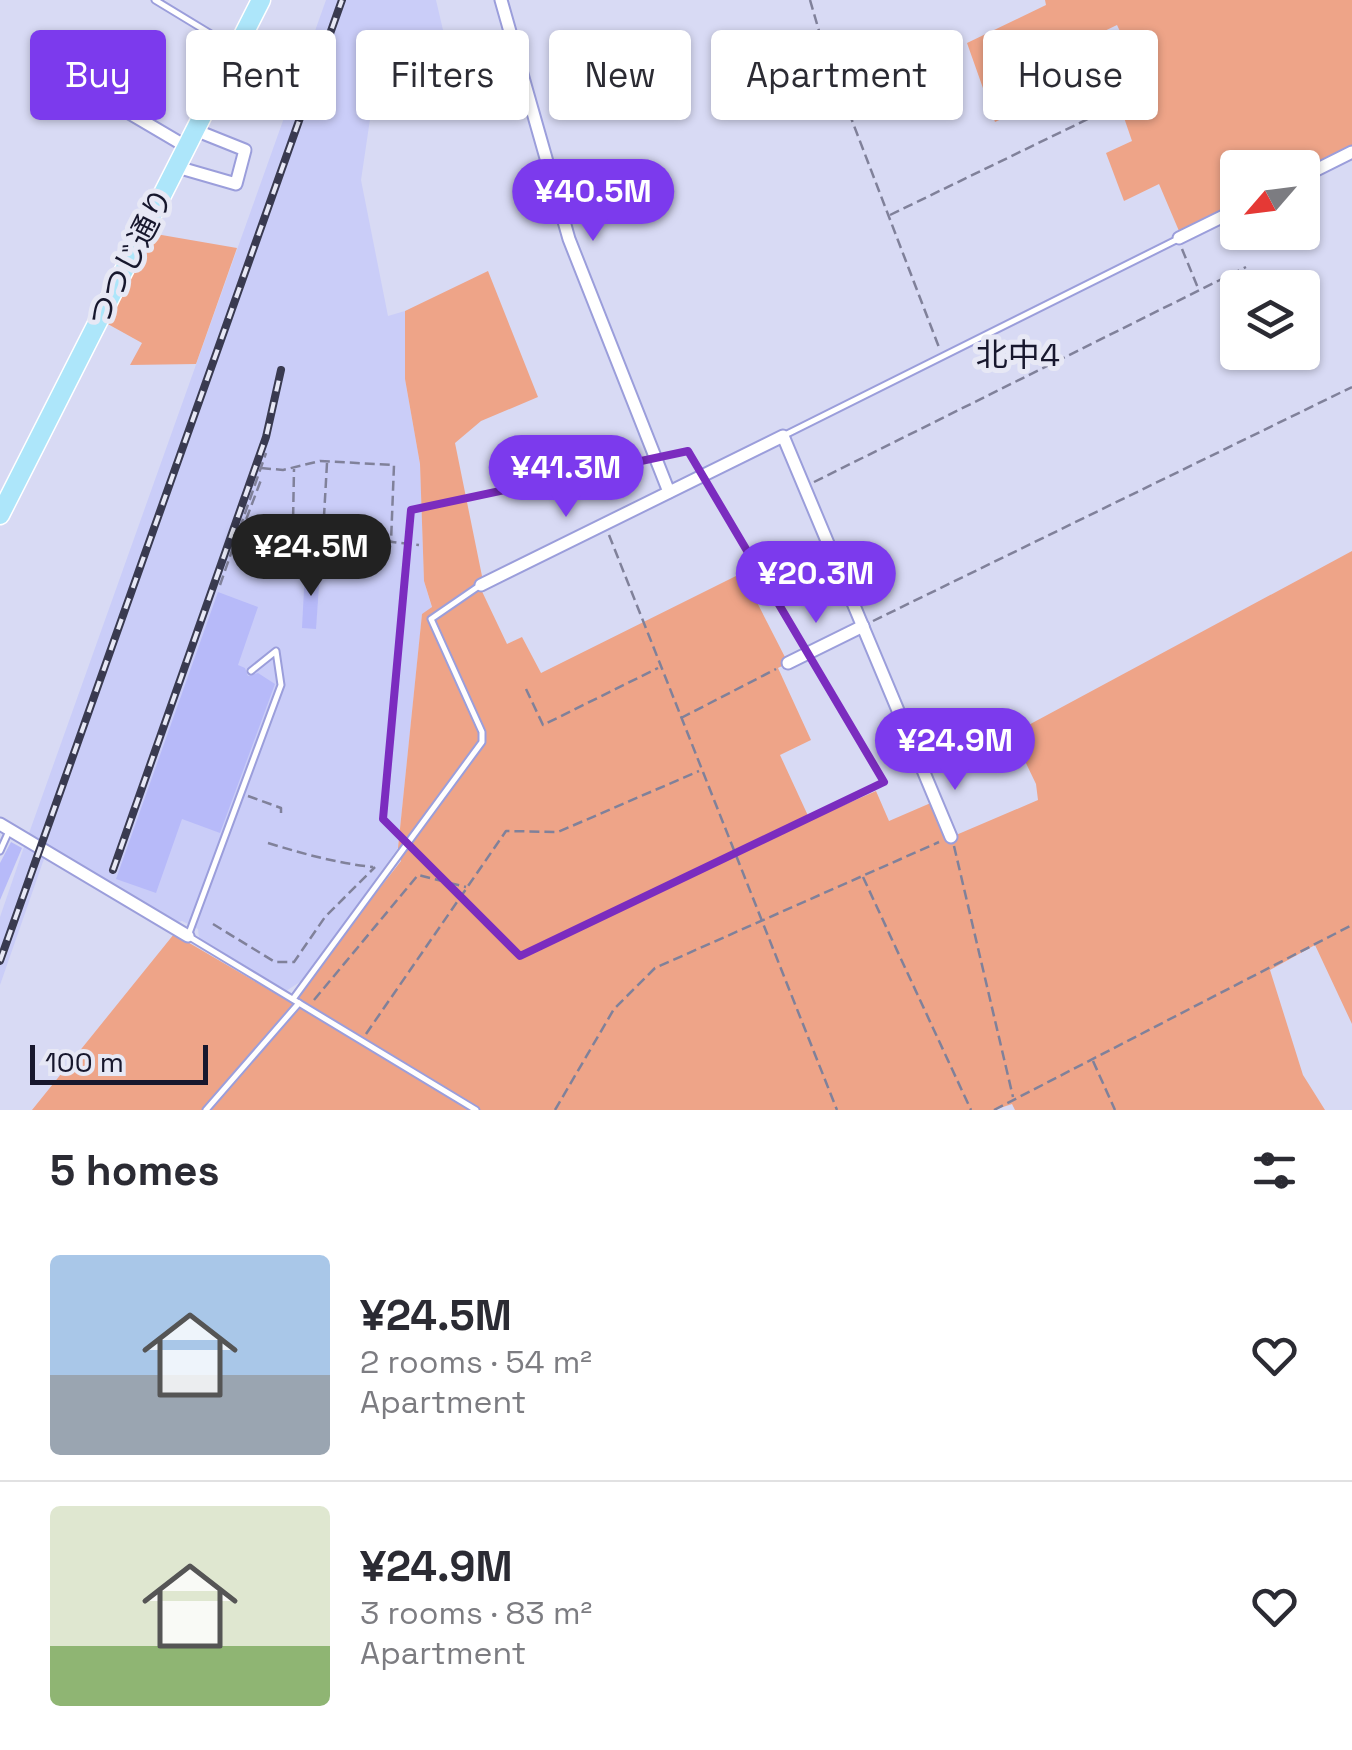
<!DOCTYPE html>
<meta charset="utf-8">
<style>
body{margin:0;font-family:"Space Grotesk","Noto Sans JP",sans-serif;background:#f7f7f7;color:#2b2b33;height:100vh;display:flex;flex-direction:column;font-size:38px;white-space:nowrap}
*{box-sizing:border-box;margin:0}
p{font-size:32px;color:#7c7c81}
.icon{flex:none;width:55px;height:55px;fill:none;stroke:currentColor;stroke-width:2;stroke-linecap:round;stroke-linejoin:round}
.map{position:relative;height:1110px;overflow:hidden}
.panel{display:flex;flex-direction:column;background:#fff;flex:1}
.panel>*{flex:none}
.top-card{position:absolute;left:30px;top:30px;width:1292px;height:90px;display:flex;gap:20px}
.needle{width:65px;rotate:242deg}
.fabs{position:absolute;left:1220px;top:150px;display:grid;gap:20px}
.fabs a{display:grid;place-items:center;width:100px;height:100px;border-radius:10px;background:#fff;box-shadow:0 2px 8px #0004;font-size:50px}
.scale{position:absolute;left:30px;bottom:25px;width:178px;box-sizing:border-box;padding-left:10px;border:5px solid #17172d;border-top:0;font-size:28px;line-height:35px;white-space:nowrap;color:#17172d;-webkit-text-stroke:8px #e7e8f5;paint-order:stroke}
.price{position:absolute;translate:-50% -85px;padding:0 22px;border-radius:35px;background:#7c3aed;color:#fff;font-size:32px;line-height:65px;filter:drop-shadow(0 2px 5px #0008)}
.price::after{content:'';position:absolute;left:50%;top:60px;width:30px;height:22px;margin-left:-15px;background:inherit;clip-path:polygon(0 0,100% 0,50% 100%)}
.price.selected{background:#222;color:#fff}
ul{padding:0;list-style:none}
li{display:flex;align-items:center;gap:30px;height:250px;padding:0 50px}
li+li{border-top:2px solid #e1e1e2}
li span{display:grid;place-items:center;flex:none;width:280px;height:200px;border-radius:10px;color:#555}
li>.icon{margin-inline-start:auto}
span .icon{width:120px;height:120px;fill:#fffc;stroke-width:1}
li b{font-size:42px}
h2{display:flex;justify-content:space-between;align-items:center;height:120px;padding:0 50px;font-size:42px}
.pill{padding:0 35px;border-radius:10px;background:#fff;box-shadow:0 2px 8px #0004;font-size:35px;line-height:90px}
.pill.selected{background:#7c3aed;color:#fff}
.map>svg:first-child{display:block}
</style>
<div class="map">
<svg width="1352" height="1110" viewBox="0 0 1352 1110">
<rect width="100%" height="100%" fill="#d8daf4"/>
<g fill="#cacdf8">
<polygon points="326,0 436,0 453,73 373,99 361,180 388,316 405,311 405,379 420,464 424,581 432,608 422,615 398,848 303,980 286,991 199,939 198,929 182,921 174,923 28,836"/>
<polygon points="25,844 45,856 0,985 0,917"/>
</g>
<g fill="#eea488" fill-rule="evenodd">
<path d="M1045 0H1352V147L1303 171 1302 168H1238L1237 204 1179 231 1159 184 1124 201 1106 153 1132 141 1107 68 995 122 967 43 1046 5ZM1117 25 1128 48 1102 61 1092 37Z"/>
<polygon points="150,233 237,248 196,364 130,365 142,343 106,323"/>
<polygon points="488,271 538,397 481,421 455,443 483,581 478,583 507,644 522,637 541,673 742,573 788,663 778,668 811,740 780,755 810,820 876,791 889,821 933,802 949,838 1038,800 1036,784 1012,734 1352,551 1352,1024 1315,945 1270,970 1303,1075 1325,1110 1015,1110 1012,1104 994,1110 32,1110 174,934 290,1002 401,861 398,848 422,614 432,607 424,581 420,464 405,379 405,311"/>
</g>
<g fill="#b7baf9">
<polygon points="305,570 320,571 316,629 302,628"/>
<polygon points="218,592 258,607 238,665 245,668 248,676 258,673 275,684 220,833 182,819 156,893 116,879"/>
<polygon points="11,842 22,848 0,900 0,863"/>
</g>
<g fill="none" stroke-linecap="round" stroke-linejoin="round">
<g stroke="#9b9edb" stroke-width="9">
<g id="service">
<polyline points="155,0 234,48"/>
<polyline points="92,105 102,85"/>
<polyline points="785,435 1178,239"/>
<polyline points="251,671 276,651 281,685 188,936 476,1110"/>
<polyline points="0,851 9,831"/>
<polyline points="293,999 482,742 482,732 431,619 479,586"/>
<polyline points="206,1110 299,1003"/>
</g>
</g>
<g stroke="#9b9edb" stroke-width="15">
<g id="minor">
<polyline points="501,0 569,239 669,492"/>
<polyline points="97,94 187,147"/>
<polyline points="177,167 236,184 245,150 195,130"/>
<polyline points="1302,177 1352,152"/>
<polyline points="1179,238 1238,209"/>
<polyline points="481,585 783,436 951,837"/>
<polyline points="788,663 863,626"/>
<polyline points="0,824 188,936"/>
</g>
</g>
<g stroke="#fff" stroke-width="21">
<polyline id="primary" points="0,515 261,0"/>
</g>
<g stroke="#80819a" stroke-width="2.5" stroke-dasharray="10 5" stroke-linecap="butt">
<polyline points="810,0 838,96 848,110 940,350"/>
<polyline points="890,215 1092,117 1107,106 1105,96 1096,102 1096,114"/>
<polyline points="1182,249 1198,288"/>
<polyline points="327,463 323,534 419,545"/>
<polyline points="261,468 283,470 320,461 394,465 391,542"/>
<polyline points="814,482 1246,267"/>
<polyline points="241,533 261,480"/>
<polyline points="609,535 837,1110"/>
<polyline points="292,577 294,469"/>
<polyline points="220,585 266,453"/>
<polyline points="873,621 1352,387"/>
<polyline points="526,689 543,725 658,668"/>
<polyline points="681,718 776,669"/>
<polyline points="248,796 281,808 281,814"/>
<path d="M268 843C304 854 336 863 373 867"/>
<polyline points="954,846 1013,1097"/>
<polyline points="863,877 971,1110"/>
<polyline points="213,924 275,962 294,962 325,917 375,867"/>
<polyline points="314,1000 418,875 466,887"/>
<polyline points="366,1034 506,831 558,832 699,771"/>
<polyline points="1093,1061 1115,1110"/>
<polyline points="555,1110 614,1009 655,968 939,842"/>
<polyline points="994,1110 1352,925"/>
</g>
<use href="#service" stroke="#fff" stroke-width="5"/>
<use href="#minor" stroke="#fff" stroke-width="11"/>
<use href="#primary" stroke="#ade6fa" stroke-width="18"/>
<g stroke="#393a50" stroke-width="8">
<g id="rail">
<polyline points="113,870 266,437 281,370"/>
<polyline points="0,961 342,0"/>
</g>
</g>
<use href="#rail" stroke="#e7e8f5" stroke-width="4" stroke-dasharray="11" stroke-linecap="butt"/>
</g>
<path fill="none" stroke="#7b2cbf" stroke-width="8" stroke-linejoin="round" d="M688 451 884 782 520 956 383 819 411 510Z"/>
<g text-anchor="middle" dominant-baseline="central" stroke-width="10" stroke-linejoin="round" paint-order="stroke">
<g font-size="30" fill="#17172d" stroke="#e7e8f5">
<text transform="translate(130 257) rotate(-63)">つつじ通り</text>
</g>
<g font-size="32" fill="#17172d" stroke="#e7e8f5">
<text x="1018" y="355">北中4</text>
</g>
</g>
</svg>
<div class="fabs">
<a><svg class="needle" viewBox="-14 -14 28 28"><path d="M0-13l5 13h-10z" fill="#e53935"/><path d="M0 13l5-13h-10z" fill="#7c7c81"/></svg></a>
<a><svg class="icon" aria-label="layers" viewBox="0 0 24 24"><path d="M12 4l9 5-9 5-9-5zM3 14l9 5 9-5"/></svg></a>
</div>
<div class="scale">100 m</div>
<b class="price" style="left:593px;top:244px">¥40.5M</b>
<b class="price" style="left:566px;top:520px">¥41.3M</b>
<b class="price selected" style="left:311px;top:599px">¥24.5M</b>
<b class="price" style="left:816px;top:626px">¥20.3M</b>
<b class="price" style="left:955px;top:793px">¥24.9M</b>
<div class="top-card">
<a class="pill selected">Buy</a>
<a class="pill">Rent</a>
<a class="pill">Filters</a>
<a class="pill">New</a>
<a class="pill">Apartment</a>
<a class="pill">House</a>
</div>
</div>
<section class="panel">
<h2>5 homes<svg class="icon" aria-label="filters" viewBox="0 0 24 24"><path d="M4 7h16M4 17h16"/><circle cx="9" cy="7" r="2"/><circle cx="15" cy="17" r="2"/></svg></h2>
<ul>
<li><span style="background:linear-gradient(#a9c7e8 60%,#9aa5b1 0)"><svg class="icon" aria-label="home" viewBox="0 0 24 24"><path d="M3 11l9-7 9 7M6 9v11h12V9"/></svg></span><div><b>¥24.5M</b><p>2 rooms · 54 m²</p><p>Apartment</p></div><svg class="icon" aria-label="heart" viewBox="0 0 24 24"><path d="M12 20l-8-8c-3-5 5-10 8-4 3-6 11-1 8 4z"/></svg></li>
<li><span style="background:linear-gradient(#dfe7d0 70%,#8fb573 0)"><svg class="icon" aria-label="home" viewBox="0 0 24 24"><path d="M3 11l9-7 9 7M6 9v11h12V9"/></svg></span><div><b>¥24.9M</b><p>3 rooms · 83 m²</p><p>Apartment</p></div><svg class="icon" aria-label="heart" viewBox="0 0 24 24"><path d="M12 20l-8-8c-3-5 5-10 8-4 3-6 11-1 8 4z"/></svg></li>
</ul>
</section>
